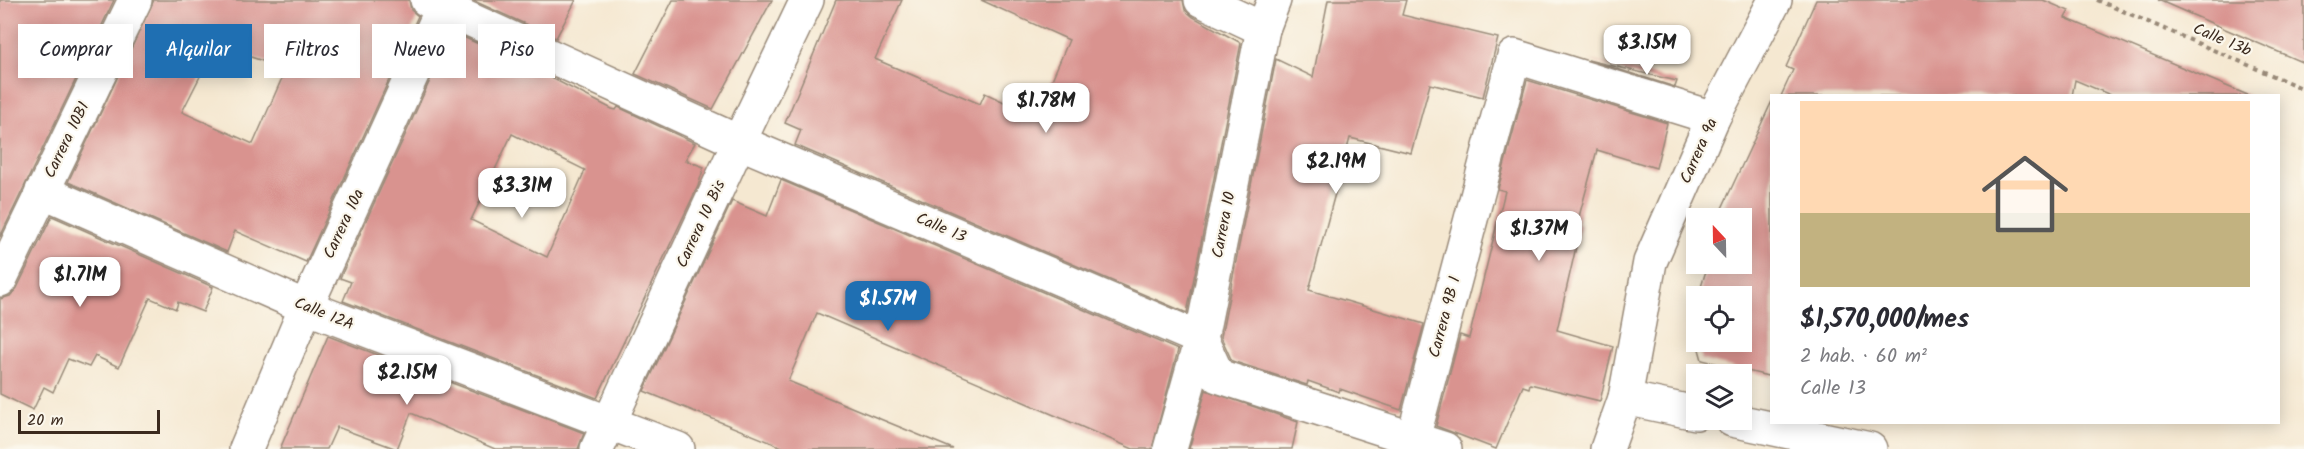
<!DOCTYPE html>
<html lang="es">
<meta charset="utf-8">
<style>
body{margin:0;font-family:Kalam,sans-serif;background:#f2f2f3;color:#2b2b33;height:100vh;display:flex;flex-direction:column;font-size:22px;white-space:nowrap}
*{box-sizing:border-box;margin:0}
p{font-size:20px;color:#7c7c81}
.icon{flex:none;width:33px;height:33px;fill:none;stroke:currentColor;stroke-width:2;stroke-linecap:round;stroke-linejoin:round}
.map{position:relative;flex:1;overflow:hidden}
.drawer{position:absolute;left:1770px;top:94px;width:510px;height:330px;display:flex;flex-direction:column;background:#fff;border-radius:0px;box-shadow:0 3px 15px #0003}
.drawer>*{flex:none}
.banner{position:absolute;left:18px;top:24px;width:570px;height:54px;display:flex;gap:12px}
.needle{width:39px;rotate:338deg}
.buttons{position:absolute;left:1686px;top:208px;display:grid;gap:12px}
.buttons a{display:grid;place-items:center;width:66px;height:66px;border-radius:0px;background:#fff;box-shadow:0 3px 15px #0003;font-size:30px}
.scale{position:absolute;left:18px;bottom:15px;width:142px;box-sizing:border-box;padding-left:6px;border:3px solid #3b2a1e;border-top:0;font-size:16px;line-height:21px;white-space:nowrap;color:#3b2a1e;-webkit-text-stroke:4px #fbf7ec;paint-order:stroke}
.price{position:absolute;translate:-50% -51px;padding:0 14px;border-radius:12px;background:#fff;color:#222;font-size:20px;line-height:39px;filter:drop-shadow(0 2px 3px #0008)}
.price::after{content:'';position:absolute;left:50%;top:36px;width:18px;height:14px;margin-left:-9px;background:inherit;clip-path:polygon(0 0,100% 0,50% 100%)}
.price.active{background:#1f6fb2;color:#fff}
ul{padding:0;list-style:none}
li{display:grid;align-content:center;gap:12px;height:318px;padding:0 30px}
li+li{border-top:2px solid #e1e1e2}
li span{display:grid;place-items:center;height:186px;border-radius:0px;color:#555}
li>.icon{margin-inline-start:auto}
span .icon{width:108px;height:108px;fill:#fffc;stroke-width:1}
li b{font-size:26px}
.tag{padding:0 21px;border-radius:0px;background:#fff;box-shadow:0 3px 15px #0003;font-size:21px;line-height:54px}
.tag.active{background:#1f6fb2;color:#fff}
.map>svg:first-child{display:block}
</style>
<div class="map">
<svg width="2304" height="449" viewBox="0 0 2304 449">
<rect width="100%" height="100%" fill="#fbf7ec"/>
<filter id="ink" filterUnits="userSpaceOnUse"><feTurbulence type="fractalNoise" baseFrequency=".0167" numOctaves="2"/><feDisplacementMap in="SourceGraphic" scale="12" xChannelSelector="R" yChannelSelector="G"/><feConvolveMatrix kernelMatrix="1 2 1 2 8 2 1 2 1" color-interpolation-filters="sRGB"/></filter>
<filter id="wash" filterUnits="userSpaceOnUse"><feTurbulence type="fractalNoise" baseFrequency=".008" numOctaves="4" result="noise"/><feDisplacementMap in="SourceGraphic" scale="24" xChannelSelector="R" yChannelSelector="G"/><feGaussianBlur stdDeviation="1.35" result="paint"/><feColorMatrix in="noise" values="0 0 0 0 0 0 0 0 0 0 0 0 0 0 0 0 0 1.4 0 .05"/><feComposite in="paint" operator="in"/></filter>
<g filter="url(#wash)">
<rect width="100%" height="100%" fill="#f5e8d1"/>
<g id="blocks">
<g fill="#d9938f" fill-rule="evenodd">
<polygon points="0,0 114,0 0,237"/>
<path d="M154 0H409L411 10 418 16 306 262 235 231 227 252 68 182ZM216 45 286 69 253 144 182 112Z"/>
<polygon points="472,0 576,0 556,38"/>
<polygon points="673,0 772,0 713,109 635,74"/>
<polygon points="836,0 902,0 875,59 980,104 985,93 1036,117 1069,40 981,0 1183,0 1185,10 1193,17 1241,43 1187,313 795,145 801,130 785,123"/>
<polygon points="1328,0 1406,0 1402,15 1498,38 1483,97 1430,84 1411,153 1350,138 1309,290 1424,324 1401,410 1340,389 1339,392 1308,381 1307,385 1232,361 1221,337 1276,59 1313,77"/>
<polygon points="1816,0 2043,0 2069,11 2065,18 2250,96 2113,96 2075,80 2072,96 1781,96 1793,70 1786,67"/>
<polygon points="2158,0 2304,0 2304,63"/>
<path d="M452 32 538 71 612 109 616 110 618 107 695 143 685 160 704 167 698 186 597 398 343 301 351 282 340 278ZM512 134 585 170 547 257 471 220Z"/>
<polygon points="1588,60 1677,81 1675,87"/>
<polygon points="1527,80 1667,123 1656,168 1597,150 1577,224 1581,225 1557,330 1613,346 1600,401 1530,384 1529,388 1523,386 1496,449 1436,426 1460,335 1469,338 1505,191 1498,189"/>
<polygon points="1772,101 1772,377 1702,360 1697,342 1742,342 1742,297 1698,297 1708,264 1742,264 1742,219 1717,219"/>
<polygon points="781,180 1178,350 1152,449 1133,449 817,313 788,381 953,449 787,449 644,391 732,201 767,216"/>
<polygon points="52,216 213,287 203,312 178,302 176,309 150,298 119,367 95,356 89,367 68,359 53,392 44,387 33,410 0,394 0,299 10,296 17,288"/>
<polygon points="328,336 584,433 578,449 495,449 411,413 397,449 337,427 327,449 280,449"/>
<polygon points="1206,390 1298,422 1292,449 1189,449"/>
</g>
</g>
</g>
<g filter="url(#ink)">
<use href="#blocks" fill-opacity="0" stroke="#988978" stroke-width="1.5"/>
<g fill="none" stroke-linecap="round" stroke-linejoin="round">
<g stroke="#988978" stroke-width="36">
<g id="minor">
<polyline points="427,0 739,142 1201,339 1218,376 1445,449"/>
<polyline points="1201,0 1263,29"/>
<polyline points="42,191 306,307 678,449"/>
<polyline points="0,280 135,0"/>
<polyline points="1625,398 1696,413"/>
<polyline points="1732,420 1870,449"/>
<polyline points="1413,439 1514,56 1713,118"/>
<polyline points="246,449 306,307 446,0"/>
<polyline points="597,449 739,142 807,0"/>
<polyline points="1170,449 1201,339 1263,29 1274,0"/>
<polyline points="1607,449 1625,398 1650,262 1713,118 1775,0"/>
</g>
</g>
<polyline stroke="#988978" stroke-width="4" stroke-dasharray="4.5 4.5" stroke-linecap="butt" points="2097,0 2304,89"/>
<use href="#minor" stroke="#fff" stroke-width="33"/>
</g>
</g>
<g text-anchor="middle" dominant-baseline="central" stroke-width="4.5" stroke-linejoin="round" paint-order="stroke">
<g font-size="16" fill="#3b2a1e" stroke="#fbf7ec">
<text transform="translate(2222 40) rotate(23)">Calle 13b</text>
<text transform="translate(67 140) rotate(-64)">Carrera 10B1</text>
<text transform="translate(1699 151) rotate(-66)">Carrera 9a</text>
<text transform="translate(344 224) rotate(-65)">Carrera 10a</text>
<text transform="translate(701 224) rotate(-65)">Carrera 10 Bis</text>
<text transform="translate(1224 225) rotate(-79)">Carrera 10</text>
<text transform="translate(941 228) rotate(23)">Calle 13</text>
<text transform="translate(324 314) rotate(22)">Calle 12A</text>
<text transform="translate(1445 317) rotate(-75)">Carrera 9B 1</text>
</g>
</g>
</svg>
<div class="buttons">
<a><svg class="needle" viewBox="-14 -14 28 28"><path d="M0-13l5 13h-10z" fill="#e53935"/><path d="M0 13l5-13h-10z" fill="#7c7c81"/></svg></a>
<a><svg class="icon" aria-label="locate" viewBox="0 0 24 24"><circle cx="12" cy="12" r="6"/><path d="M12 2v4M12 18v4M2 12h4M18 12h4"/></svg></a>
<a><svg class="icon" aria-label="layers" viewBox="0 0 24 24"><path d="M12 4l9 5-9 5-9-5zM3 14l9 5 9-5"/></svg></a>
</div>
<div class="scale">20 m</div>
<b class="price" style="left:1647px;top:76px">$3.15M</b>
<b class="price" style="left:1046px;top:134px">$1.78M</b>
<b class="price" style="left:1336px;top:195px">$2.19M</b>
<b class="price" style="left:522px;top:219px">$3.31M</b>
<b class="price" style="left:1539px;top:262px">$1.37M</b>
<b class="price" style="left:80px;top:308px">$1.71M</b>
<b class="price active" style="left:888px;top:332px">$1.57M</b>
<b class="price" style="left:407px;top:406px">$2.15M</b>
<div class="banner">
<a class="tag">Comprar</a>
<a class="tag active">Alquilar</a>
<a class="tag">Filtros</a>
<a class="tag">Nuevo</a>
<a class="tag">Piso</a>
</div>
<section class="drawer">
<ul>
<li><span style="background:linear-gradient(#ffd9b3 60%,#c2b280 0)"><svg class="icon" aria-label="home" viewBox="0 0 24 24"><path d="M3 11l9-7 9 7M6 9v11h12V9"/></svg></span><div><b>$1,570,000/mes</b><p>2 hab. · 60 m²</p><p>Calle 13</p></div></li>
</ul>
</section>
</div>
